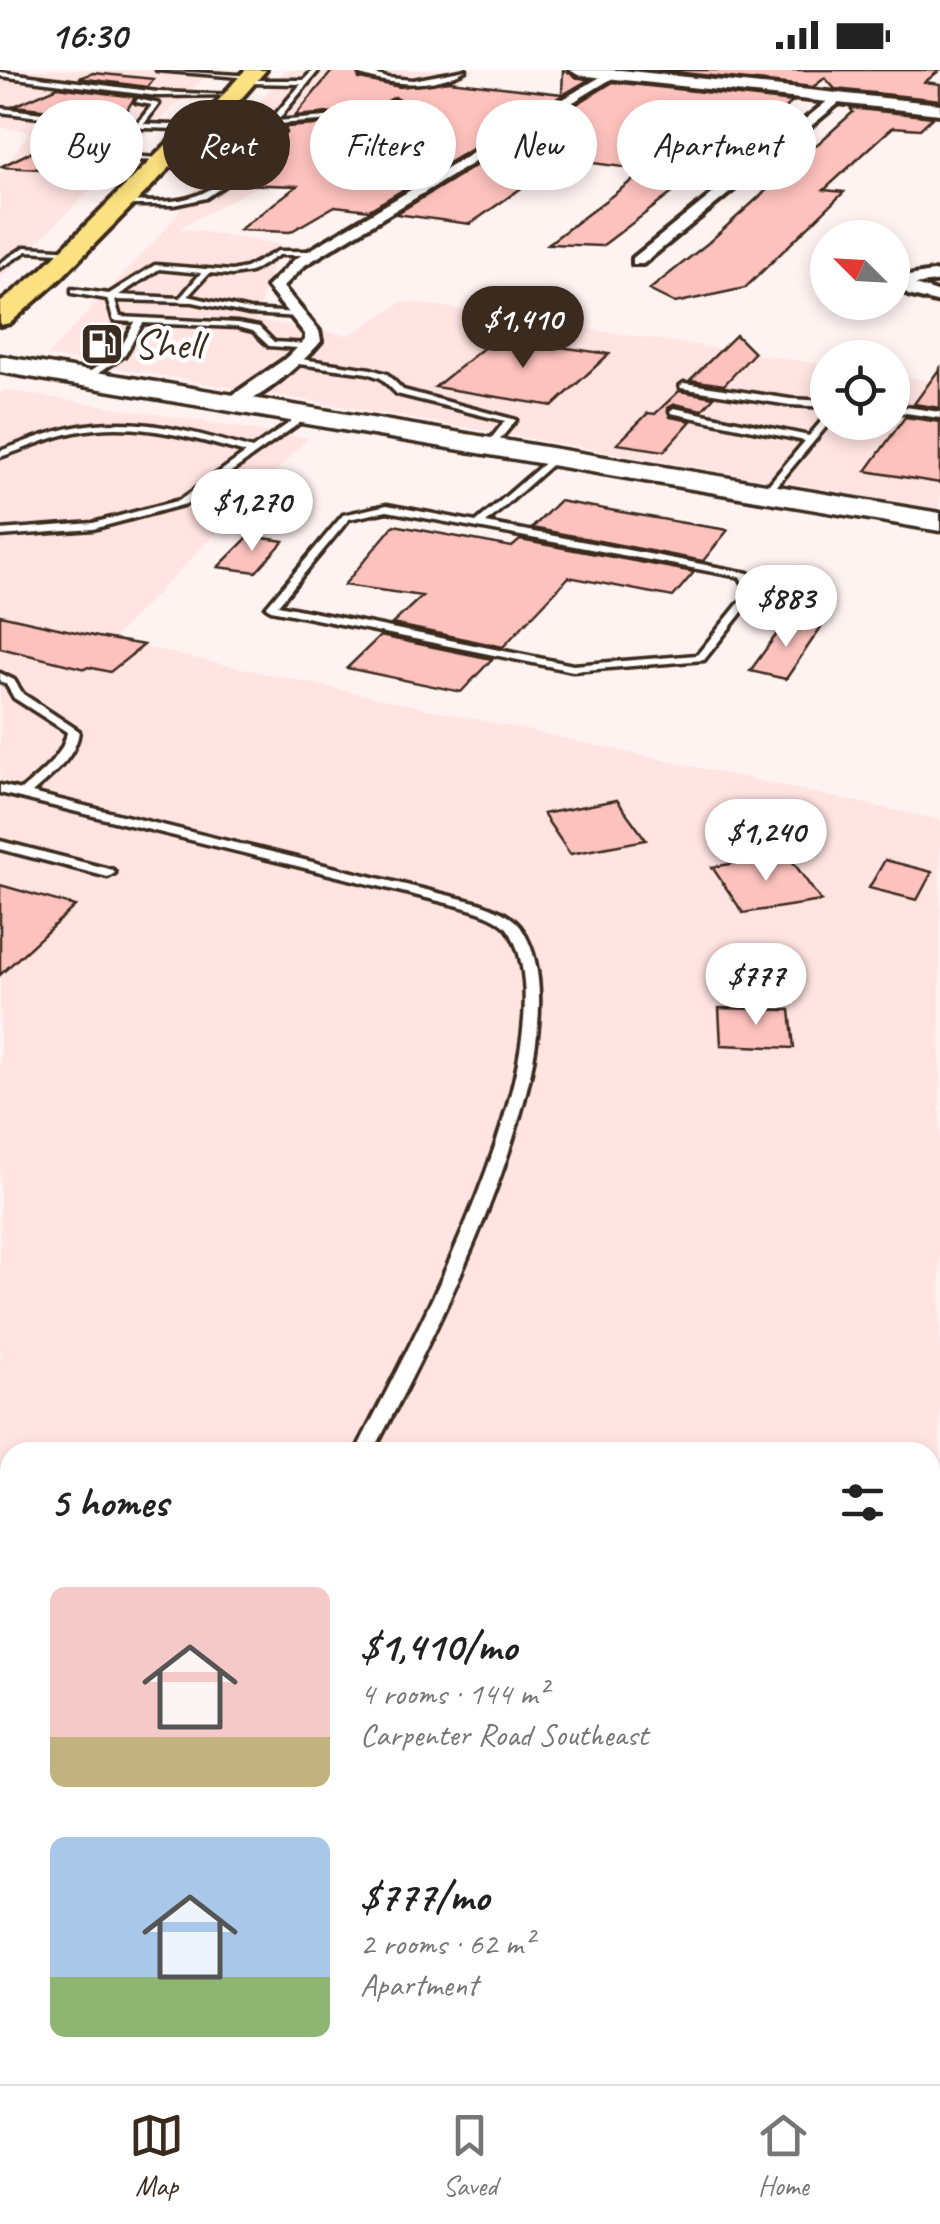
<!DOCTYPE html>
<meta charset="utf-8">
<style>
body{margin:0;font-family:Caveat,sans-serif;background:#f2f2f2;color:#222;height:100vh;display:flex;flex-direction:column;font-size:38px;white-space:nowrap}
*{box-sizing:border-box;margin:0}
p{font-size:32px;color:#767676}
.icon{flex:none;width:55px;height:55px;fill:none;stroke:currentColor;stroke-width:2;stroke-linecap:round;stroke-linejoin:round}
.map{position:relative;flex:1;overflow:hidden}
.side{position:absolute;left:0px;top:1372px;width:940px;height:642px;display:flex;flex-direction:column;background:#fff;border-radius:30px 30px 0 0;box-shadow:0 5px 15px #0003}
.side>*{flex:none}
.top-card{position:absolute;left:30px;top:30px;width:880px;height:90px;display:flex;gap:20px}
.needle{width:65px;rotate:294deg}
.buttons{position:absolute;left:810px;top:150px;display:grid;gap:20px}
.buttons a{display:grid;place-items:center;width:100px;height:100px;border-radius:50%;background:#fff;box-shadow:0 5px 15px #0003;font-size:50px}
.price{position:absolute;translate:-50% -85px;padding:0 22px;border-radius:35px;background:#fff;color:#222;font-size:32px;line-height:65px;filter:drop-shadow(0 2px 5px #0008)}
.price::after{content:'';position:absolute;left:50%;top:60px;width:30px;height:22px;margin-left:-15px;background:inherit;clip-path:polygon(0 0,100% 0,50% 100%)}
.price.active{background:#3b2a1e;color:#fff}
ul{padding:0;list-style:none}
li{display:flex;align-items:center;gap:30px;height:250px;padding:0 50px}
li span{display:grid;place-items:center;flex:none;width:280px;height:200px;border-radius:15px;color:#555}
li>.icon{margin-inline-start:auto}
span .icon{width:120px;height:120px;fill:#fffc;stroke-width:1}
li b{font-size:42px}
h2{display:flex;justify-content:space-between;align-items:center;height:120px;padding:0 50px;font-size:42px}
.tag{padding:0 35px;border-radius:45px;background:#fff;box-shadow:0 5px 15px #0003;font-size:35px;line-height:90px}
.tag.active{background:#3b2a1e;color:#fff}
.status{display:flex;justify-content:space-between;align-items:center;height:70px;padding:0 50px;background:#fff;direction:ltr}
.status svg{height:28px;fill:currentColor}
.menu{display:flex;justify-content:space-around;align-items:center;height:140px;border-top:2px solid #e0e0e0;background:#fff;font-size:28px;color:#767676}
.menu a{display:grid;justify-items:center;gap:5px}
.menu .active{color:#3b2a1e}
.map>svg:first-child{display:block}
</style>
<div class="status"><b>16:30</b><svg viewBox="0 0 49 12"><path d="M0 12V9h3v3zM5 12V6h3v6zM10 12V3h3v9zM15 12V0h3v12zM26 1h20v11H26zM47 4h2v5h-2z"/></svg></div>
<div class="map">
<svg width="940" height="2014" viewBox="0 0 940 2014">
<rect width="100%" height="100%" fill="#fff3f2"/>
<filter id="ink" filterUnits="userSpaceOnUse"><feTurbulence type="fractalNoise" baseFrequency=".01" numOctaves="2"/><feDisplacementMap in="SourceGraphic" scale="20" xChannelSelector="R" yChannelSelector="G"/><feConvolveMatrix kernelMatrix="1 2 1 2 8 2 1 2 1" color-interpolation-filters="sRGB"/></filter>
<g filter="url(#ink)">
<g fill="#ffe4e2">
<polygon points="0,0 212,0 0,209 0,103 29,62 0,57"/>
<polygon points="284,0 476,0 179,158 279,174 256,250 349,265 404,231 827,295 828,352 892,352 893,305 940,312 940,439 47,286 167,157"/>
<polygon points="4,320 308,368 112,570 940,750 940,2014 486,2014 466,2005 930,2005 930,1382 10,1382 10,1797 0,1792 0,323"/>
</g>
<g fill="#fec2be" stroke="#3b2a1e" stroke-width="2.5">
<polygon points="333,0 357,1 359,9 400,17 449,11 562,24 563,0 588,10 369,140 335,136 290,162 239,160 297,116 238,114 254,95 264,90 286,63 286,57 375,51 403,33 395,27 373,39 295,46"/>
<polygon points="656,0 940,0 925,12 940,14 940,30 835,19 825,8 813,17"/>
<polygon points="93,3 154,9 148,17 79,8"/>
<polygon points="613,12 793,32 602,176 548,174 646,100 563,89 470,154 396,144"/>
<polygon points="58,17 135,27 122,48 14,36"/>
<polygon points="850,38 933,47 920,59 893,57 882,67 824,120 844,122 745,218 675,233 649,220 708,173 853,42"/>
<polygon points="79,59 138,67 112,79 59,73 59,82 95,88 82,101 0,97"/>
<polygon points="736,265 754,283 724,315 690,310"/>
<polygon points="497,267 519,271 609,284 553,336 435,317"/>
<polygon points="940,298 940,338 914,334"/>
<polygon points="679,321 714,327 702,340 675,334 668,338 670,347 691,351 664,381 617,374 648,343 655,344"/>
<polygon points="905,347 940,352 940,413 866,401"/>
<polygon points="559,431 684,453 728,460 703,491 532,458"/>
<polygon points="394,455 512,477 520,470 694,502 673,527 569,507 503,577 392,554 422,526 344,515"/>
<polygon points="249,466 284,471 256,502 218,497"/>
<polygon points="0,545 98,567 144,575 110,602 88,597 85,599 0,578"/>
<polygon points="787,550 821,557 786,609 750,601"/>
<polygon points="380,566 492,589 461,622 347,598"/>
<polygon points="617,730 646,770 570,784 543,744"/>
<polygon points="788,785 821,831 743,843 712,797"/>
<polygon points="885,790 932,802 917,830 869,818"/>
<polygon points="0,815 75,836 0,905"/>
<polygon points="719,938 790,940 794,978 721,975"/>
</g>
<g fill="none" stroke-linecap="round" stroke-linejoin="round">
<g stroke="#3b2a1e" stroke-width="7">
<g id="service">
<polygon points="157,0 254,6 251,8"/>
<path d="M313 0H319L277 51 374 43 394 31 399 32 375 47 278 54 283 61 261 88 243 95 232 110 206 128 174 135H124L120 133 124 131C170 133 204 135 236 96L161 97 159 94 240 92 257 86 277 61 272 55 205 60 116 57 0 42V38L137 54 152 35 136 32 138 29 159 34 144 54 205 56 270 51 301 14 247 13 245 10H304Z"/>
<path d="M361 0 387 8 413 10 466 0C433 18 395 16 360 5Z"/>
<polygon points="0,2 157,22 237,25 157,26 0,6"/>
<polygon points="62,75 128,86 174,89 171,91 130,90 112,106 109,104 123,89 60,78"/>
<polygon points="25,177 75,180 79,182 75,184 27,181 0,198 0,193"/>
<path d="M278 181H316L320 183 316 185H279L251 202 232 205 209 203 188 226 249 240 297 243 301 245 300 247 249 244 193 232 115 230 120 247 237 253 259 257 274 272 308 274 311 275V279L269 276 253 261 237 257 143 253 125 285 88 310 81 308 119 281 135 252 114 251 107 229 72 223V219L109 224 155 195 232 201 246 198ZM159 199 201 203 180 228 119 225Z"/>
<polygon points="294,288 371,299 387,304 403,320 516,350 493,378 487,378 487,374 505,351 397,324 381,308 367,303 291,293 290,291"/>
<polygon points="684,313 790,329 828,331 828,337 790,335 681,318 680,316"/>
<polygon points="892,335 940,342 940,348 892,341"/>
<polygon points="674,338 809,366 825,347 828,346 828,352 830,352 770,424 764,424 764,420 805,371 671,343 670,341"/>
<path d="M305 342 309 345 308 347 186 434 93 459 0 466V460L93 453 180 430 246 383C191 367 133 350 75 362 49 367 25 379 0 387V381C25 372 49 362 75 357 135 345 194 362 252 379Z"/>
<path d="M555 384 560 387 558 389 486 453 748 503 758 522 704 590 573 601 271 540 266 537 343 445 387 435 476 452ZM387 441 740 507 748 522 697 585 573 595 278 535 349 449Z"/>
<path d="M0 603 14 610 23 624 79 661C76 688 51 706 32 723L479 833C495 839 514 845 523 861 590 970 430 1275 374 1380L368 1382 362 1380 359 1375C414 1267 572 978 511 864 502 847 476 841 459 836L0 723V715L21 720C39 704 63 688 67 662L14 628 6 614 0 611Z"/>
<polygon points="0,771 113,800 115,803 108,807 0,779"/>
</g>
</g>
<g stroke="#3b2a1e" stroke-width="8">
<g id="minor">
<path d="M612 0 616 6 305 195 283 217 319 261 321 271C306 290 251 340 227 337V329L288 287 305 270V264L267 217 295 189Z"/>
<polygon points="835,25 845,28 643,194 633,194 633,188"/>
<polygon points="940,201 940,211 915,215 940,223 940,233 908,225 898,215 908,206"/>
</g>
</g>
<g stroke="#3b2a1e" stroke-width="8">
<polygon id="tertiary" points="570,0 621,0 940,34 940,44 578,5"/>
</g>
<g stroke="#3b2a1e" stroke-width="7">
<polygon id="secondary" points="0,286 940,443 940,461 0,302"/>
</g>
<g stroke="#3b2a1e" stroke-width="8">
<polygon id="primary" points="245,0 266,0 212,62 197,70 60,209 10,253 0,255 0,233 42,199 181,60 198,54"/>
</g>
<use href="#service" fill="#fff" fill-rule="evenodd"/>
<use href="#minor" fill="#fff" fill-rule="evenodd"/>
<use href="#tertiary" fill="#fff" fill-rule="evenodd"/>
<use href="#secondary" fill="#fff" fill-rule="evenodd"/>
<use href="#primary" fill="#fbe180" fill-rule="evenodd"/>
</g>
</g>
<defs>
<g id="fuel-square" transform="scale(2.25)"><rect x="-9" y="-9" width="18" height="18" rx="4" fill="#3b2a1e" stroke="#fff"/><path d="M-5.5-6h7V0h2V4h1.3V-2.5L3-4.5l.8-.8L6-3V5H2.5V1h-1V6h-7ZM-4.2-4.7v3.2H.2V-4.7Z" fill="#fff"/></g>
</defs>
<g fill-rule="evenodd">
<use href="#fuel-square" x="102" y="274"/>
</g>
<g text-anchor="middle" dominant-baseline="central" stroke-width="9" stroke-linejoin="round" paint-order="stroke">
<g font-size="42" fill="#3b2a1e" stroke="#fff" text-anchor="start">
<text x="134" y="274">Shell</text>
</g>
</g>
</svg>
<div class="buttons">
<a><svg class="needle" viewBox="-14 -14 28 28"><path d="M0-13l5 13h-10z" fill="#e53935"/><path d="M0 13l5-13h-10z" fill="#767676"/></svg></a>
<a><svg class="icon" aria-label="locate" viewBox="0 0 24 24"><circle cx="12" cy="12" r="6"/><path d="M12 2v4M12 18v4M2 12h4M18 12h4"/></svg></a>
</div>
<b class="price active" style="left:523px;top:301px">$1,410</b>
<b class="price" style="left:252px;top:484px">$1,270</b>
<b class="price" style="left:786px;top:580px">$883</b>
<b class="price" style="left:766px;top:814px">$1,240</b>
<b class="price" style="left:756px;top:958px">$777</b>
<div class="top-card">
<a class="tag">Buy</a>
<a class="tag active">Rent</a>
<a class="tag">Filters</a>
<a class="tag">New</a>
<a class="tag">Apartment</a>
</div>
<section class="side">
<h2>5 homes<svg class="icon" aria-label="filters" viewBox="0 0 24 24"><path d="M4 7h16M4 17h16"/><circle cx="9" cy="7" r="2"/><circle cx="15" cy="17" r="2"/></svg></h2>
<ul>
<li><span style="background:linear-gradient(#f6c9c9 75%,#c2b280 0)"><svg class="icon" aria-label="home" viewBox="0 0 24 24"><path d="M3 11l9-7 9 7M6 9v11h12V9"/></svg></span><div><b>$1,410/mo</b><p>4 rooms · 144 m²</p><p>Carpenter Road Southeast</p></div></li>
<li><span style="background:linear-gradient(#a9c7e8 70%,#8fb573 0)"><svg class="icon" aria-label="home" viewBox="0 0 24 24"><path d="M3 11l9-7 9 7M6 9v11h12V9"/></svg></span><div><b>$777/mo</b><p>2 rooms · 62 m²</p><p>Apartment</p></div></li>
</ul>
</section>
</div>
<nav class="menu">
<a class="active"><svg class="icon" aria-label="map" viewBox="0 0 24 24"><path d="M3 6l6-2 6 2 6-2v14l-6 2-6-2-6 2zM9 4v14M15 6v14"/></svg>Map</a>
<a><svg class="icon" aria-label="saved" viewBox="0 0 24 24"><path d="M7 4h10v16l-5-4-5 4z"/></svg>Saved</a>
<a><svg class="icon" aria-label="home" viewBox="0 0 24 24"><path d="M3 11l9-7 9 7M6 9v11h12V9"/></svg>Home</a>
</nav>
